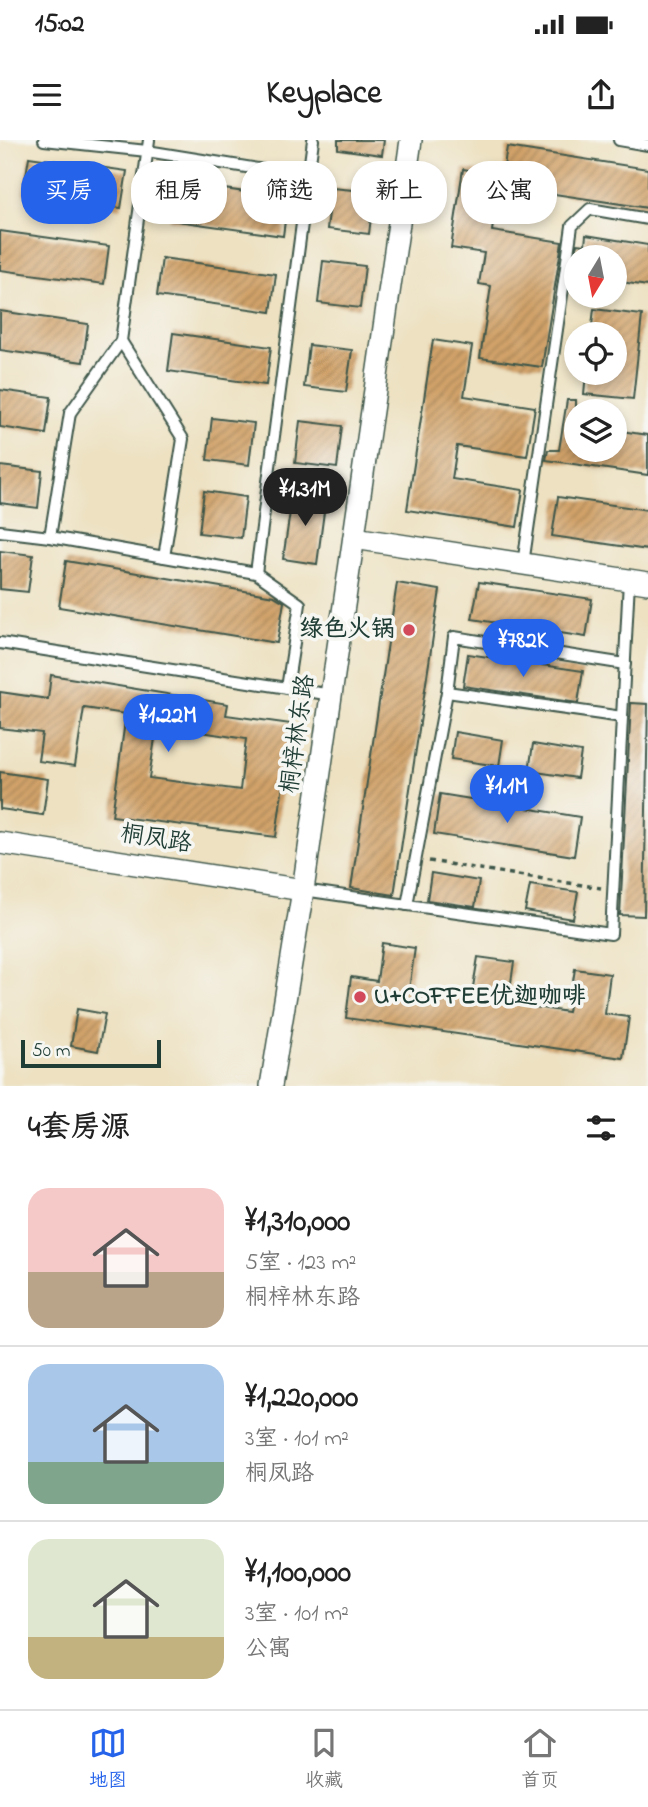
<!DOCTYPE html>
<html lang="zh">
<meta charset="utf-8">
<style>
body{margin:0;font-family:"Indie Flower","LXGW WenKai TC",sans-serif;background:#f6f6f6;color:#222;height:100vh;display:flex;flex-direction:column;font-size:26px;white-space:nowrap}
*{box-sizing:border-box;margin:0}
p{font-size:23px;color:#767676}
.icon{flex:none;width:38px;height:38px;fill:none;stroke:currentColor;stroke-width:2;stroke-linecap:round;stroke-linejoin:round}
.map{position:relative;height:946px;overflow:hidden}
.side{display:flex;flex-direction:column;background:#fff;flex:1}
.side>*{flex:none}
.hud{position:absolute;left:21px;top:21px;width:607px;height:63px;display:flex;gap:14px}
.needle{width:46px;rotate:190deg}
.tools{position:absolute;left:564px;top:105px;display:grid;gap:14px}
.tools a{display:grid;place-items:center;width:63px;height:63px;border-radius:50%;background:#fff;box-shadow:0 4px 10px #0003;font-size:35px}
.scale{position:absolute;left:21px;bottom:18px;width:140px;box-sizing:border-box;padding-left:7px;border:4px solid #1f3d34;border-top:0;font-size:19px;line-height:24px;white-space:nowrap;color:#1f3d34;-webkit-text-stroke:5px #f6f6f2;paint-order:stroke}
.price{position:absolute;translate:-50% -60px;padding:0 16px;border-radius:24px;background:#2563eb;color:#fff;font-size:23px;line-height:46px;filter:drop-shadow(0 2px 4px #0008)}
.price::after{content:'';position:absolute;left:50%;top:42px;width:21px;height:16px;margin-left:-10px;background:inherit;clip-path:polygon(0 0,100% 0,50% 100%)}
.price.active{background:#222;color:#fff}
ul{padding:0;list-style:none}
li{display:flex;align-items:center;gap:21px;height:175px;padding:0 28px}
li+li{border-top:2px solid #e0e0e0}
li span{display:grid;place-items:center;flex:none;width:196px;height:140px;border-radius:21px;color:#555}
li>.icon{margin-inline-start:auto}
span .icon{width:84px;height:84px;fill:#fffc;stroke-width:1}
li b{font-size:30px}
h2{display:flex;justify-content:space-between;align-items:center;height:84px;padding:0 28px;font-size:30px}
.chip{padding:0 24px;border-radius:28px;background:#fff;box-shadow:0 4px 10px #0003;font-size:24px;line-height:63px}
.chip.active{background:#2563eb;color:#fff}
.status{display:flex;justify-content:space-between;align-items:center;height:49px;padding:0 35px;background:#fff;direction:ltr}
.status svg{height:19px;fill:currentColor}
header{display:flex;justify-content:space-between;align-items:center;height:91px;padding:0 28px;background:#fff;font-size:32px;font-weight:700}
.dock{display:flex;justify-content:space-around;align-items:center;height:98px;border-top:2px solid #e0e0e0;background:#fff;font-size:19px;color:#767676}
.dock a{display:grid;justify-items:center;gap:4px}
.dock .active{color:#2563eb}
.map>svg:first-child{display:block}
</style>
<div class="status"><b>15:02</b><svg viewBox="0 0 49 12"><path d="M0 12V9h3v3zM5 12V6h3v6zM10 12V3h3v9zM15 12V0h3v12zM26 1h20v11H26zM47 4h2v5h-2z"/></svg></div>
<header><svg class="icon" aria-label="menu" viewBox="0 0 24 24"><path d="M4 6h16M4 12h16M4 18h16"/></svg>Keyplace<svg class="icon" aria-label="share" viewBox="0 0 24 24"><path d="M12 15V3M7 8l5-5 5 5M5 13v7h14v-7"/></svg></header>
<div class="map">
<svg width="648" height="946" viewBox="0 0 648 946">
<defs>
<pattern id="building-hatch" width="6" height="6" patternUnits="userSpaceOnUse" patternTransform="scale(1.75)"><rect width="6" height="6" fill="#d1a269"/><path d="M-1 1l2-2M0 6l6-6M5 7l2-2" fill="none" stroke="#a98557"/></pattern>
</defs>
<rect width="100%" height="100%" fill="#f6f6f2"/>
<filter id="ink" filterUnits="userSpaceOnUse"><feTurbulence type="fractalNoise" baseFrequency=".0143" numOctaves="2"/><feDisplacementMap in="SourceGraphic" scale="14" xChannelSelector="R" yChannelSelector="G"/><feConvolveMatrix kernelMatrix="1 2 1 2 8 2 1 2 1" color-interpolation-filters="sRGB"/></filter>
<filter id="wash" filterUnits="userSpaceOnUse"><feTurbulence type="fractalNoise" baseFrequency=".00686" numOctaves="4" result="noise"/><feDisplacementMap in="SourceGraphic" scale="28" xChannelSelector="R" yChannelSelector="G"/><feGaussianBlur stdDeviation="1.57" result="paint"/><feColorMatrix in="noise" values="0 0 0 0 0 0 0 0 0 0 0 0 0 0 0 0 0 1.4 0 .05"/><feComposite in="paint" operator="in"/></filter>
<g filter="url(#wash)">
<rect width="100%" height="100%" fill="#ede1c1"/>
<g id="blocks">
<g fill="url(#building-hatch)" fill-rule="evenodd">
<polygon points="338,0 384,0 382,15 338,9"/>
<polygon points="507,7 648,29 648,68 501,46"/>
<polygon points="29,17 127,31 121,68 23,54"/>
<polygon points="463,29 500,35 492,91 562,102 542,227 480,218 491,146 479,144 484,113 451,108"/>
<polygon points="174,42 288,58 283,96 169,80"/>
<polygon points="332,48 374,52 369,94 327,89"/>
<polygon points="0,91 109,106 104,144 0,130"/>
<polygon points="586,95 648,105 648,146 614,141 614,117 575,117 577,104 585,105"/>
<polygon points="162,118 276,134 271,172 157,156"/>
<polygon points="323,121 365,126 360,168 318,163"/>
<polygon points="594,169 642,175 633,259 584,254 586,233 614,233 614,194 591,194"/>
<polygon points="0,171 88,184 83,222 0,210"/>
<polygon points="173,193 271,207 266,245 168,231"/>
<polygon points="433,200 472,206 464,256 535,267 527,316 457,306 452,339 523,350 517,387 407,370"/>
<polygon points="309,205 352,210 346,252 304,247"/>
<polygon points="0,250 51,257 46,294 0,287"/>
<polygon points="567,260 576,260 576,310 614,310 614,290 648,295 648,335 546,320 548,310 559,310"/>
<polygon points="212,278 254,283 249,325 207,320"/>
<polygon points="300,281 342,286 337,328 295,323"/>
<polygon points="0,326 42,331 38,368 0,363"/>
<polygon points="204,351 246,357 241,398 199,393"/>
<polygon points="293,352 326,357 317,424 283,419"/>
<polygon points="558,357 648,370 648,410 552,396"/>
<polygon points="0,411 33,415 28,452 0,449"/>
<polygon points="66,421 274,456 284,462 277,503 59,467"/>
<polygon points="479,442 592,459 586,497 472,479"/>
<polygon points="397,443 440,450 394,755 351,748"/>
<polygon points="468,514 583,531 578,563 463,546"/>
<path d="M51 535 228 564 226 575 291 584 276 697 112 676 126 574 84 568 75 626 38 621 42 593 0 588V552L48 559ZM157 585 246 599 240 650 149 638Z"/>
<polygon points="631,563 648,564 644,776 620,775"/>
<polygon points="455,592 503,600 499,626 451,619"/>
<polygon points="533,604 581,612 577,638 529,631"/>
<polygon points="0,632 48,639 43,675 0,669"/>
<polygon points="440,654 580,677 574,716 434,694"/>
<polygon points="431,733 479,741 475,767 427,760"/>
<polygon points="530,745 578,752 573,779 525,771"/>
<polygon points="382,803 415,808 409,850 471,859 478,817 514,822 508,863 568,872 575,829 610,834 605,874 629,877 623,918 346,878 351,837 377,841"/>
<polygon points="77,869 105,874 98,911 71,906"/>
</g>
</g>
</g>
<g filter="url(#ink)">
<use href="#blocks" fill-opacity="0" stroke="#3e5649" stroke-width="2"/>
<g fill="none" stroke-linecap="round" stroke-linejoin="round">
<g stroke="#3e5649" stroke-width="14">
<g id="lane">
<polyline points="44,0 147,11 308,37"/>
<polyline points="149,0 121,201 70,273 50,397 256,433 300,464 287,548"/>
<polyline points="619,0 648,5"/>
<polyline points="121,201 183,299 164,417"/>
<polyline points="0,391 50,397"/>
<polyline points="523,424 572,86 590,69 648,79"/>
<polyline points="256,433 313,0"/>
<polyline points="0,503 332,555"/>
<polyline points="622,577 447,552 454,497 625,524"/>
<polyline points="303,750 611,794 629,440"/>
<polyline points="407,765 447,552"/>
</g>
</g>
<g stroke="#3e5649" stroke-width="24">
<g id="street">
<polyline points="354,398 648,443"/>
<polyline points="0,703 303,750"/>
<polyline points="271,946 303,750 411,0"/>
</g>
</g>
<polyline stroke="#3e5649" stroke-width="3.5" stroke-dasharray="5 5" stroke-linecap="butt" points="429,721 601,748"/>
<use href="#lane" stroke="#fff" stroke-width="10"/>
<use href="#street" stroke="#fff" stroke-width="21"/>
</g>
</g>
<g fill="#d1495b" stroke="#f6f6f2" stroke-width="2.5">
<circle cx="409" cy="490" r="7"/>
<circle cx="360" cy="857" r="7"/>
</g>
<g text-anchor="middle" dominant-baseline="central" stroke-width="7" stroke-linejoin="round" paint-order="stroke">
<g font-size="24" font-weight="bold" fill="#1f3d34" stroke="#f6f6f2" text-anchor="end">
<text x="395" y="490">绿色火锅</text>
<text x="374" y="857" text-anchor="start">U+COFFEE优迦咖啡</text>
</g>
<g font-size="24" fill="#1f3d34" stroke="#f6f6f2">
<text transform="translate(299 594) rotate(-82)">桐梓林东路</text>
<text transform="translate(156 700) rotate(9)">桐凤路</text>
</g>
</g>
</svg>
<div class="tools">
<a><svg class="needle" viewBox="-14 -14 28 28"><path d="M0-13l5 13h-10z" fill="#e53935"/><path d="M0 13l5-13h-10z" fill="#767676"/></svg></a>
<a><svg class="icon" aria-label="locate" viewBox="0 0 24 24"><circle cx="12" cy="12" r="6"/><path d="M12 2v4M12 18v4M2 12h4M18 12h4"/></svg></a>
<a><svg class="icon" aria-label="layers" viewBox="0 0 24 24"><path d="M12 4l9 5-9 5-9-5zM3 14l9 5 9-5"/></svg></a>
</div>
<div class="scale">50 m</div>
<b class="price active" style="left:305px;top:388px">¥1.31M</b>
<b class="price" style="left:523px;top:539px">¥782K</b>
<b class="price" style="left:168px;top:614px">¥1.22M</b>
<b class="price" style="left:507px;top:685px">¥1.1M</b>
<div class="hud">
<a class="chip active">买房</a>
<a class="chip">租房</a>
<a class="chip">筛选</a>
<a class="chip">新上</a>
<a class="chip">公寓</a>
</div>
</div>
<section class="side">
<h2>4套房源<svg class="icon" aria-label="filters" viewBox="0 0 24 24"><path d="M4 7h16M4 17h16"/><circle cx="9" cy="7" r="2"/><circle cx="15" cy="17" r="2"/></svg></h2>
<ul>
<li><span style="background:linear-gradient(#f6c9c9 60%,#b9a48a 0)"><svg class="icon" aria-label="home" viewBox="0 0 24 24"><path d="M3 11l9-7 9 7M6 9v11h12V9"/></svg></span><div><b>¥1,310,000</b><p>5室 · 123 m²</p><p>桐梓林东路</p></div></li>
<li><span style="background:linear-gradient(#a9c7e8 70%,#7fa58c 0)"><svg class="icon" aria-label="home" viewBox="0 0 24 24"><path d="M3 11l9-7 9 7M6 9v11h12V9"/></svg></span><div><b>¥1,220,000</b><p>3室 · 101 m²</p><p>桐凤路</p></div></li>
<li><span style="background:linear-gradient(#dfe7d0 70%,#c2b280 0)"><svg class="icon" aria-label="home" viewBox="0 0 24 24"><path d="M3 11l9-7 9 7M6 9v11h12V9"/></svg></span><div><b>¥1,100,000</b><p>3室 · 101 m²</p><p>公寓</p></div></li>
</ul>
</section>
<nav class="dock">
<a class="active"><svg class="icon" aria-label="map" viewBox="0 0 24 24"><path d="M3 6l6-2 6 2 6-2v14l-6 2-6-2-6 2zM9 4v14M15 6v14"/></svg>地图</a>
<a><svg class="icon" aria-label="saved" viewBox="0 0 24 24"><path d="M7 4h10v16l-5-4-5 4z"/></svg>收藏</a>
<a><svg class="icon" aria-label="home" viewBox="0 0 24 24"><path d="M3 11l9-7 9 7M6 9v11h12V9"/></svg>首页</a>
</nav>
